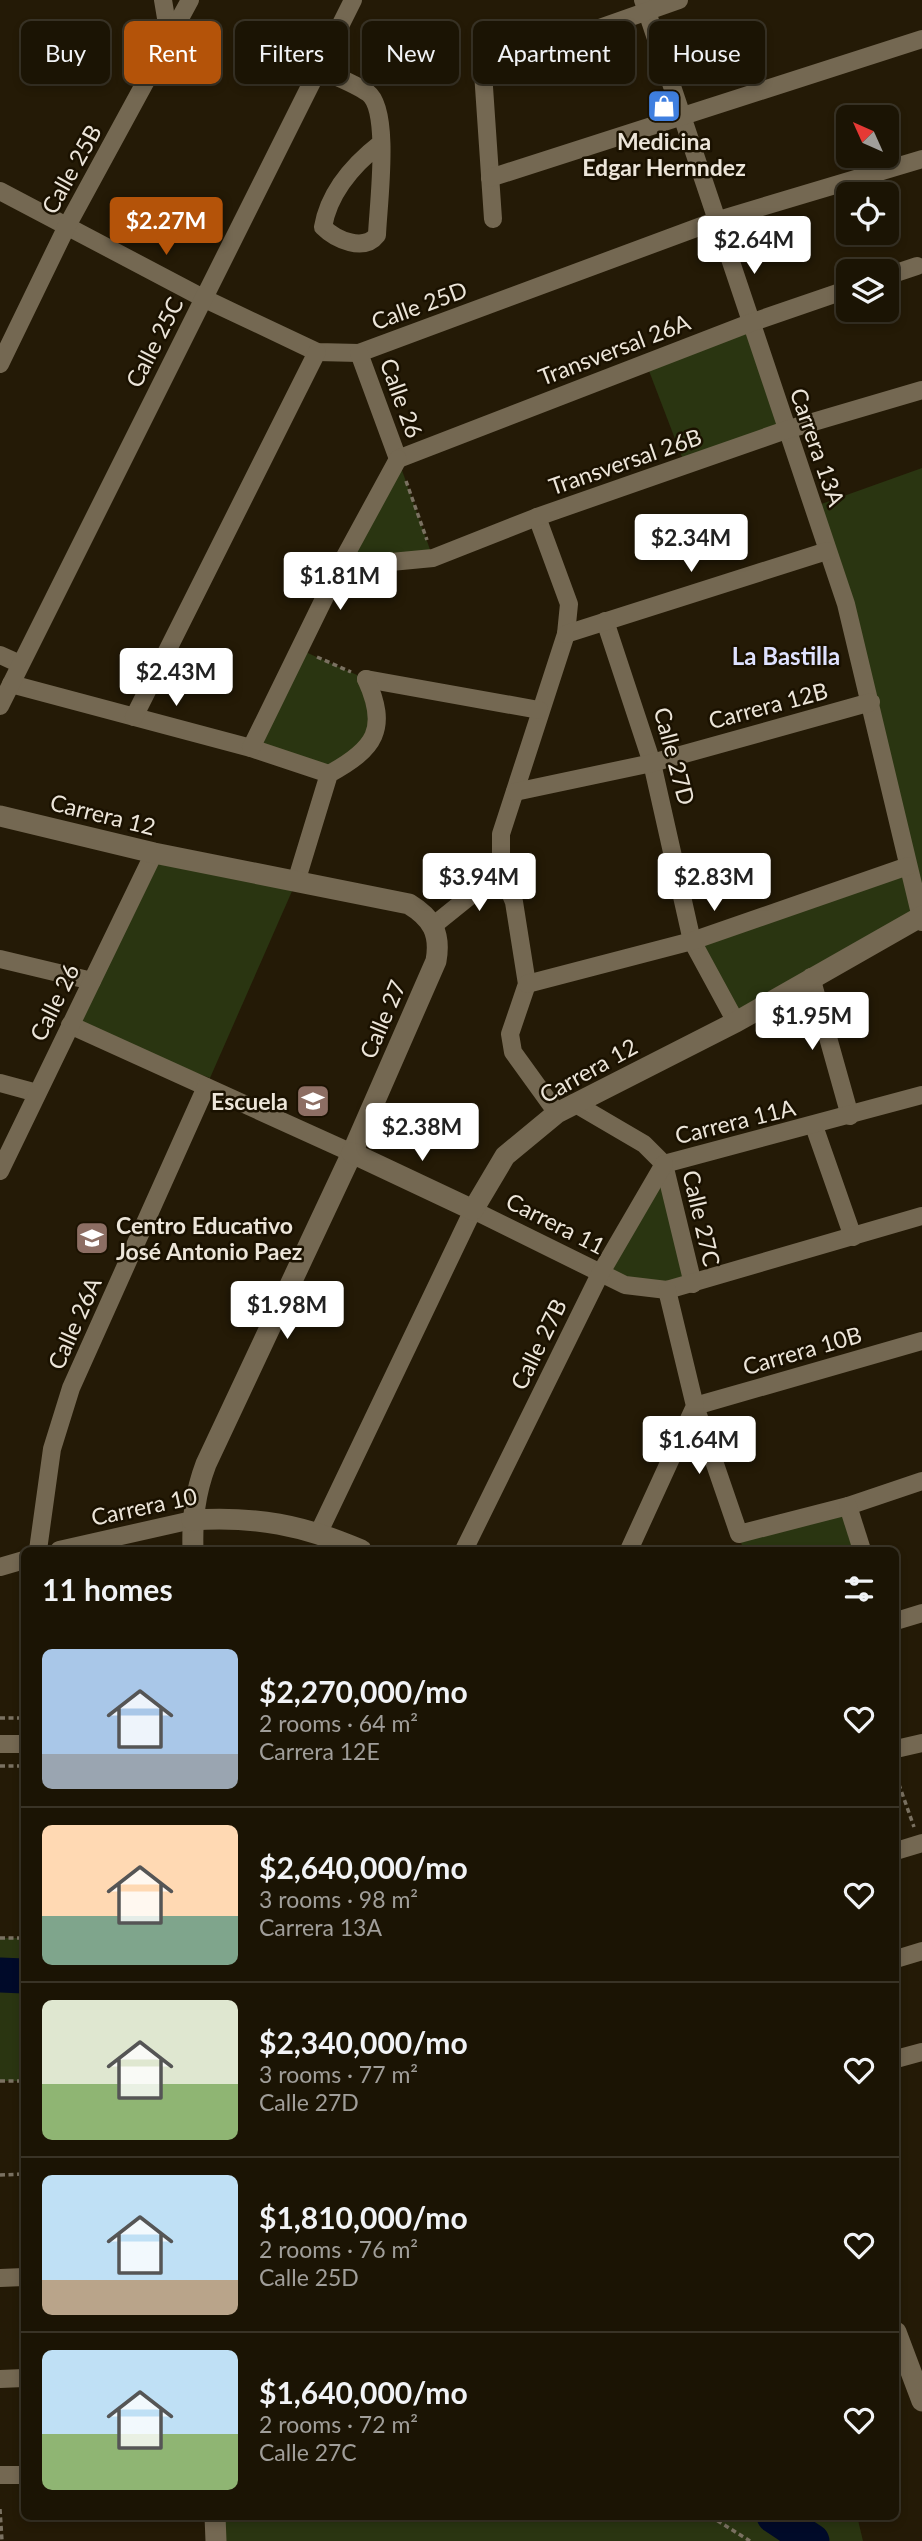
<!DOCTYPE html>
<meta charset="utf-8">
<style>
body{margin:0;font-family:Lato,sans-serif;background:#241d0e;color:#f1f3f6;height:100vh;display:flex;flex-direction:column;font-size:26px;white-space:nowrap}
*{box-sizing:border-box;margin:0}
p{font-size:23px;color:#a09e9a}
.icon{flex:none;width:38px;height:38px;fill:none;stroke:currentColor;stroke-width:2;stroke-linecap:round;stroke-linejoin:round}
.map{position:relative;flex:1;overflow:hidden}
.panel{position:absolute;left:21px;top:1547px;width:878px;height:973px;display:flex;flex-direction:column;background:#1b1404;border-radius:10px;box-shadow:0 4px 10px #0003,0 0 0 2px #393326}
.panel>*{flex:none}
.top-card{position:absolute;left:21px;top:21px;width:880px;height:63px;display:flex;gap:14px}
.needle{width:46px;rotate:315deg}
.controls{position:absolute;left:836px;top:105px;display:grid;gap:14px}
.controls a{display:grid;place-items:center;width:63px;height:63px;border-radius:10px;background:#1b1404;box-shadow:0 4px 10px #0003,0 0 0 2px #393326;font-size:35px}
.price{position:absolute;translate:-50% -60px;padding:0 16px;border-radius:7px;background:#fff;color:#222;font-size:23px;line-height:46px;filter:drop-shadow(0 2px 4px #0008)}
.price::after{content:'';position:absolute;left:50%;top:42px;width:21px;height:16px;margin-left:-10px;background:inherit;clip-path:polygon(0 0,100% 0,50% 100%)}
.price.active{background:#b45309;color:#fff}
ul{padding:0;list-style:none}
li{display:flex;align-items:center;gap:21px;height:175px;padding:0 21px}
li+li{border-top:2px solid #393326}
li span{display:grid;place-items:center;flex:none;width:196px;height:140px;border-radius:10px;color:#555}
li>.icon{margin-inline-start:auto}
span .icon{width:84px;height:84px;fill:#fffc;stroke-width:1}
li b{font-size:30px}
h2{display:flex;justify-content:space-between;align-items:center;height:84px;padding:0 21px;font-size:30px}
.pill{padding:0 24px;border-radius:10px;background:#1b1404;box-shadow:0 4px 10px #0003,0 0 0 2px #393326;font-size:24px;line-height:63px}
.pill.active{background:#b45309;color:#fff}
.map>svg:first-child{display:block}
</style>
<div class="map">
<svg width="922" height="2541" viewBox="0 0 922 2541">
<rect width="100%" height="100%" fill="#241a06"/>
<g fill="#2a3511">
<polygon points="750,323 786,430 685,465 646,363"/>
<polygon points="398,459 433,558 343,560"/>
<polygon points="922,468 922,922 736,1022 692,941 908,866 813,507"/>
<polygon points="301,650 366,679 375,735 329,774 251,748"/>
<polygon points="154,853 296,882 210,1078 70,1025"/>
<polygon points="664,1164 693,1284 667,1290 605,1273"/>
<polygon points="848,1506 862,1550 743,1550 739,1534"/>
<rect x="0" y="1938" width="24" height="143"/>
<polygon points="857,2516 863,2541 216,2541 215,2517"/>
</g>
<g fill="none" stroke-linecap="round" stroke-linejoin="round">
<g stroke="#000a29" stroke-width="35">
<polyline points="0,1975 24,1976"/>
<polyline points="774,2516 812,2541"/>
</g>
<g stroke="#7a7161" stroke-width="3.5" stroke-dasharray="5 3.5" stroke-linecap="butt">
<polyline points="406,481 427,540"/>
<polyline points="317,657 351,672"/>
<polyline points="0,1718 24,1718"/>
<polyline points="0,1766 24,1766"/>
<polyline points="896,1776 914,1827"/>
<polyline points="0,1938 24,1938"/>
<polyline points="0,2081 24,2081"/>
<polyline points="0,2175 24,2174"/>
<polyline points="0,2509 2,2541"/>
<polyline points="710,2516 750,2541"/>
</g>
<g stroke="#746852" stroke-width="18">
<polyline points="163,0 166,18 177,26"/>
<polyline points="643,0 846,604 922,922"/>
<polyline points="481,43 493,219"/>
<path d="M319 69C334 76 354 83 368 93 391 110 378 206 377 235 364 252 336 240 323 227 329 192 354 164 381 143"/>
<polyline points="483,69 679,0"/>
<polyline points="490,178 922,39"/>
<polyline points="0,191 203,298 317,352 359,353 715,221 922,159"/>
<polyline points="887,276 917,266"/>
<polyline points="359,353 398,459"/>
<polyline points="0,364 67,226 190,0"/>
<polyline points="398,459 750,323 849,289"/>
<polyline points="537,517 569,604 566,634 501,834 501,871 514,902 527,984 510,1034 513,1052 557,1113"/>
<polyline points="343,560 370,564 433,558 537,517 786,430 922,390"/>
<polyline points="605,621 652,763 692,941 736,1022"/>
<polyline points="566,634 827,551"/>
<polyline points="0,655 20,664"/>
<polyline points="366,679 539,710"/>
<polyline points="11,684 251,748 329,774"/>
<polyline points="0,706 353,0"/>
<polyline points="134,717 317,352"/>
<polyline points="251,748 343,560 398,459"/>
<polyline points="515,792 652,763 871,702"/>
<path d="M296 882 329 774C375 749 389 729 366 679"/>
<polyline points="434,925 501,871"/>
<polyline points="0,959 92,981"/>
<polyline points="811,977 850,1116"/>
<polyline points="527,984 692,941 908,866"/>
<polyline points="70,1025 352,1153"/>
<polyline points="0,1083 37,1093"/>
<polyline points="574,1103 644,1144 664,1164 693,1284"/>
<polyline points="814,1126 853,1237"/>
<polyline points="664,1164 922,1095"/>
<polyline points="0,1171 154,853"/>
<polyline points="922,1341 695,1406 739,1534 848,1506 922,1481"/>
<polyline points="848,1506 862,1550"/>
<polyline points="319,1532 473,1210 625,1285 667,1290 922,1216"/>
<polyline points="38,1550 52,1449 71,1388 206,1087"/>
<polyline points="59,1550 192,1520"/>
<polyline points="464,1550 600,1274 664,1164"/>
<polyline points="629,1550 695,1406 667,1290"/>
<polyline points="0,1567 24,1560"/>
<polyline points="896,1621 922,1613"/>
<polyline points="0,1744 24,1744"/>
<polyline points="896,1749 922,1743"/>
<polyline points="896,1851 922,1843"/>
<polyline points="896,1959 922,1951"/>
<polyline points="896,2059 922,2052"/>
<polyline points="0,2278 24,2277"/>
<polyline points="0,2379 24,2378"/>
<polyline points="0,2475 24,2475"/>
</g>
<g stroke="#746852" stroke-width="21">
<path d="M0 816 154 853 409 904C432 918 441 933 436 961L352 1153 206 1464C195 1493 192 1519 193 1550"/>
<polyline points="352,1153 473,1210 505,1156 557,1113 736,1022 922,916"/>
<path d="M192 1520C256 1516 303 1525 361 1550"/>
<polyline points="896,2332 922,2401"/>
<polyline points="215,2516 216,2541"/>
</g>
</g>
<defs>
<g id="shop-square" transform="scale(1.75)"><rect x="-9" y="-9" width="18" height="18" rx="4" fill="#3f7fe0" stroke="#1a1100"/><path d="M-5-2.5h2.3a2.7 3.5 0 0 1 5.4 0H5L5.5 6h-11ZM-1.5-2.5h3a1.5 2.3 0 0 0-3 0Z" fill="#fff"/></g>
<g id="school-square" transform="scale(1.75)"><rect x="-9" y="-9" width="18" height="18" rx="4" fill="#8d6e63" stroke="#1a1100"/><path d="M0-5L7-2L0 1L-7-2ZM-4 1L0 2.5L4 1V4Q0 6-4 4Z" fill="#fff"/></g>
</defs>
<g fill-rule="evenodd">
<use href="#shop-square" x="664" y="106"/>
<use href="#school-square" x="313" y="1101"/>
<use href="#school-square" x="92" y="1238"/>
</g>
<g text-anchor="middle" dominant-baseline="central" stroke-width="5" stroke-linejoin="round" paint-order="stroke">
<g font-size="23" font-weight="bold" fill="#ece5d9" stroke="#1a1100">
<text x="664" y="141">Medicina<tspan x="664" dy="26">Edgar Hernndez</tspan></text>
<text x="288" y="1101" text-anchor="end">Escuela</text>
<text x="116" y="1225" text-anchor="start">Centro Educativo<tspan x="116" dy="26">José Antonio Paez</tspan></text>
</g>
<g font-size="23" fill="#ece5d9" stroke="#1a1100">
<text transform="translate(71 169) rotate(-61)">Calle 25B</text>
<text transform="translate(419 305) rotate(-20)">Calle 25D</text>
<text transform="translate(154 342) rotate(-63)">Calle 25C</text>
<text transform="translate(614 349) rotate(-21)">Transversal 26A</text>
<text transform="translate(402 398) rotate(70)">Calle 26</text>
<text transform="translate(818 447) rotate(71)">Carrera 13A</text>
<text transform="translate(625 461) rotate(-19)">Transversal 26B</text>
<text transform="translate(768 705) rotate(-15)">Carrera 12B</text>
<text transform="translate(675 756) rotate(75)">Calle 27D</text>
<text transform="translate(103 814) rotate(14)">Carrera 12</text>
<text transform="translate(54 1002) rotate(-64)">Calle 26</text>
<text transform="translate(382 1019) rotate(-67)">Calle 27</text>
<text transform="translate(588 1070) rotate(-29)">Carrera 12</text>
<text transform="translate(735 1121) rotate(-14)">Carrera 11A</text>
<text transform="translate(702 1218) rotate(77)">Calle 27C</text>
<text transform="translate(556 1223) rotate(27)">Carrera 11</text>
<text transform="translate(74 1323) rotate(-66)">Calle 26A</text>
<text transform="translate(538 1344) rotate(-64)">Calle 27B</text>
<text transform="translate(802 1350) rotate(-16)">Carrera 10B</text>
<text transform="translate(144 1506) rotate(-12)">Carrera 10</text>
</g>
<g font-size="24" font-weight="bold" fill="#dfe2ff" stroke="#1a1100">
<text x="786" y="655">La Bastilla</text>
</g>
</g>
</svg>
<div class="controls">
<a><svg class="needle" viewBox="-14 -14 28 28"><path d="M0-13l5 13h-10z" fill="#e53935"/><path d="M0 13l5-13h-10z" fill="#a09e9a"/></svg></a>
<a><svg class="icon" aria-label="locate" viewBox="0 0 24 24"><circle cx="12" cy="12" r="6"/><path d="M12 2v4M12 18v4M2 12h4M18 12h4"/></svg></a>
<a><svg class="icon" aria-label="layers" viewBox="0 0 24 24"><path d="M12 4l9 5-9 5-9-5zM3 14l9 5 9-5"/></svg></a>
</div>
<b class="price active" style="left:166px;top:257px">$2.27M</b>
<b class="price" style="left:754px;top:276px">$2.64M</b>
<b class="price" style="left:691px;top:574px">$2.34M</b>
<b class="price" style="left:340px;top:612px">$1.81M</b>
<b class="price" style="left:176px;top:708px">$2.43M</b>
<b class="price" style="left:479px;top:913px">$3.94M</b>
<b class="price" style="left:714px;top:913px">$2.83M</b>
<b class="price" style="left:812px;top:1052px">$1.95M</b>
<b class="price" style="left:422px;top:1163px">$2.38M</b>
<b class="price" style="left:287px;top:1341px">$1.98M</b>
<b class="price" style="left:699px;top:1476px">$1.64M</b>
<div class="top-card">
<a class="pill">Buy</a>
<a class="pill active">Rent</a>
<a class="pill">Filters</a>
<a class="pill">New</a>
<a class="pill">Apartment</a>
<a class="pill">House</a>
</div>
<section class="panel">
<h2>11 homes<svg class="icon" aria-label="filters" viewBox="0 0 24 24"><path d="M4 7h16M4 17h16"/><circle cx="9" cy="7" r="2"/><circle cx="15" cy="17" r="2"/></svg></h2>
<ul>
<li><span style="background:linear-gradient(#a9c7e8 75%,#9aa5b1 0)"><svg class="icon" aria-label="home" viewBox="0 0 24 24"><path d="M3 11l9-7 9 7M6 9v11h12V9"/></svg></span><div><b>$2,270,000/mo</b><p>2 rooms · 64 m²</p><p>Carrera 12E</p></div><svg class="icon" aria-label="heart" viewBox="0 0 24 24"><path d="M12 20l-8-8c-3-5 5-10 8-4 3-6 11-1 8 4z"/></svg></li>
<li><span style="background:linear-gradient(#ffd9b3 65%,#7fa58c 0)"><svg class="icon" aria-label="home" viewBox="0 0 24 24"><path d="M3 11l9-7 9 7M6 9v11h12V9"/></svg></span><div><b>$2,640,000/mo</b><p>3 rooms · 98 m²</p><p>Carrera 13A</p></div><svg class="icon" aria-label="heart" viewBox="0 0 24 24"><path d="M12 20l-8-8c-3-5 5-10 8-4 3-6 11-1 8 4z"/></svg></li>
<li><span style="background:linear-gradient(#dfe7d0 60%,#8fb573 0)"><svg class="icon" aria-label="home" viewBox="0 0 24 24"><path d="M3 11l9-7 9 7M6 9v11h12V9"/></svg></span><div><b>$2,340,000/mo</b><p>3 rooms · 77 m²</p><p>Calle 27D</p></div><svg class="icon" aria-label="heart" viewBox="0 0 24 24"><path d="M12 20l-8-8c-3-5 5-10 8-4 3-6 11-1 8 4z"/></svg></li>
<li><span style="background:linear-gradient(#bfe0f5 75%,#b9a48a 0)"><svg class="icon" aria-label="home" viewBox="0 0 24 24"><path d="M3 11l9-7 9 7M6 9v11h12V9"/></svg></span><div><b>$1,810,000/mo</b><p>2 rooms · 76 m²</p><p>Calle 25D</p></div><svg class="icon" aria-label="heart" viewBox="0 0 24 24"><path d="M12 20l-8-8c-3-5 5-10 8-4 3-6 11-1 8 4z"/></svg></li>
<li><span style="background:linear-gradient(#bfe0f5 60%,#8fb573 0)"><svg class="icon" aria-label="home" viewBox="0 0 24 24"><path d="M3 11l9-7 9 7M6 9v11h12V9"/></svg></span><div><b>$1,640,000/mo</b><p>2 rooms · 72 m²</p><p>Calle 27C</p></div><svg class="icon" aria-label="heart" viewBox="0 0 24 24"><path d="M12 20l-8-8c-3-5 5-10 8-4 3-6 11-1 8 4z"/></svg></li>
</ul>
</section>
</div>
